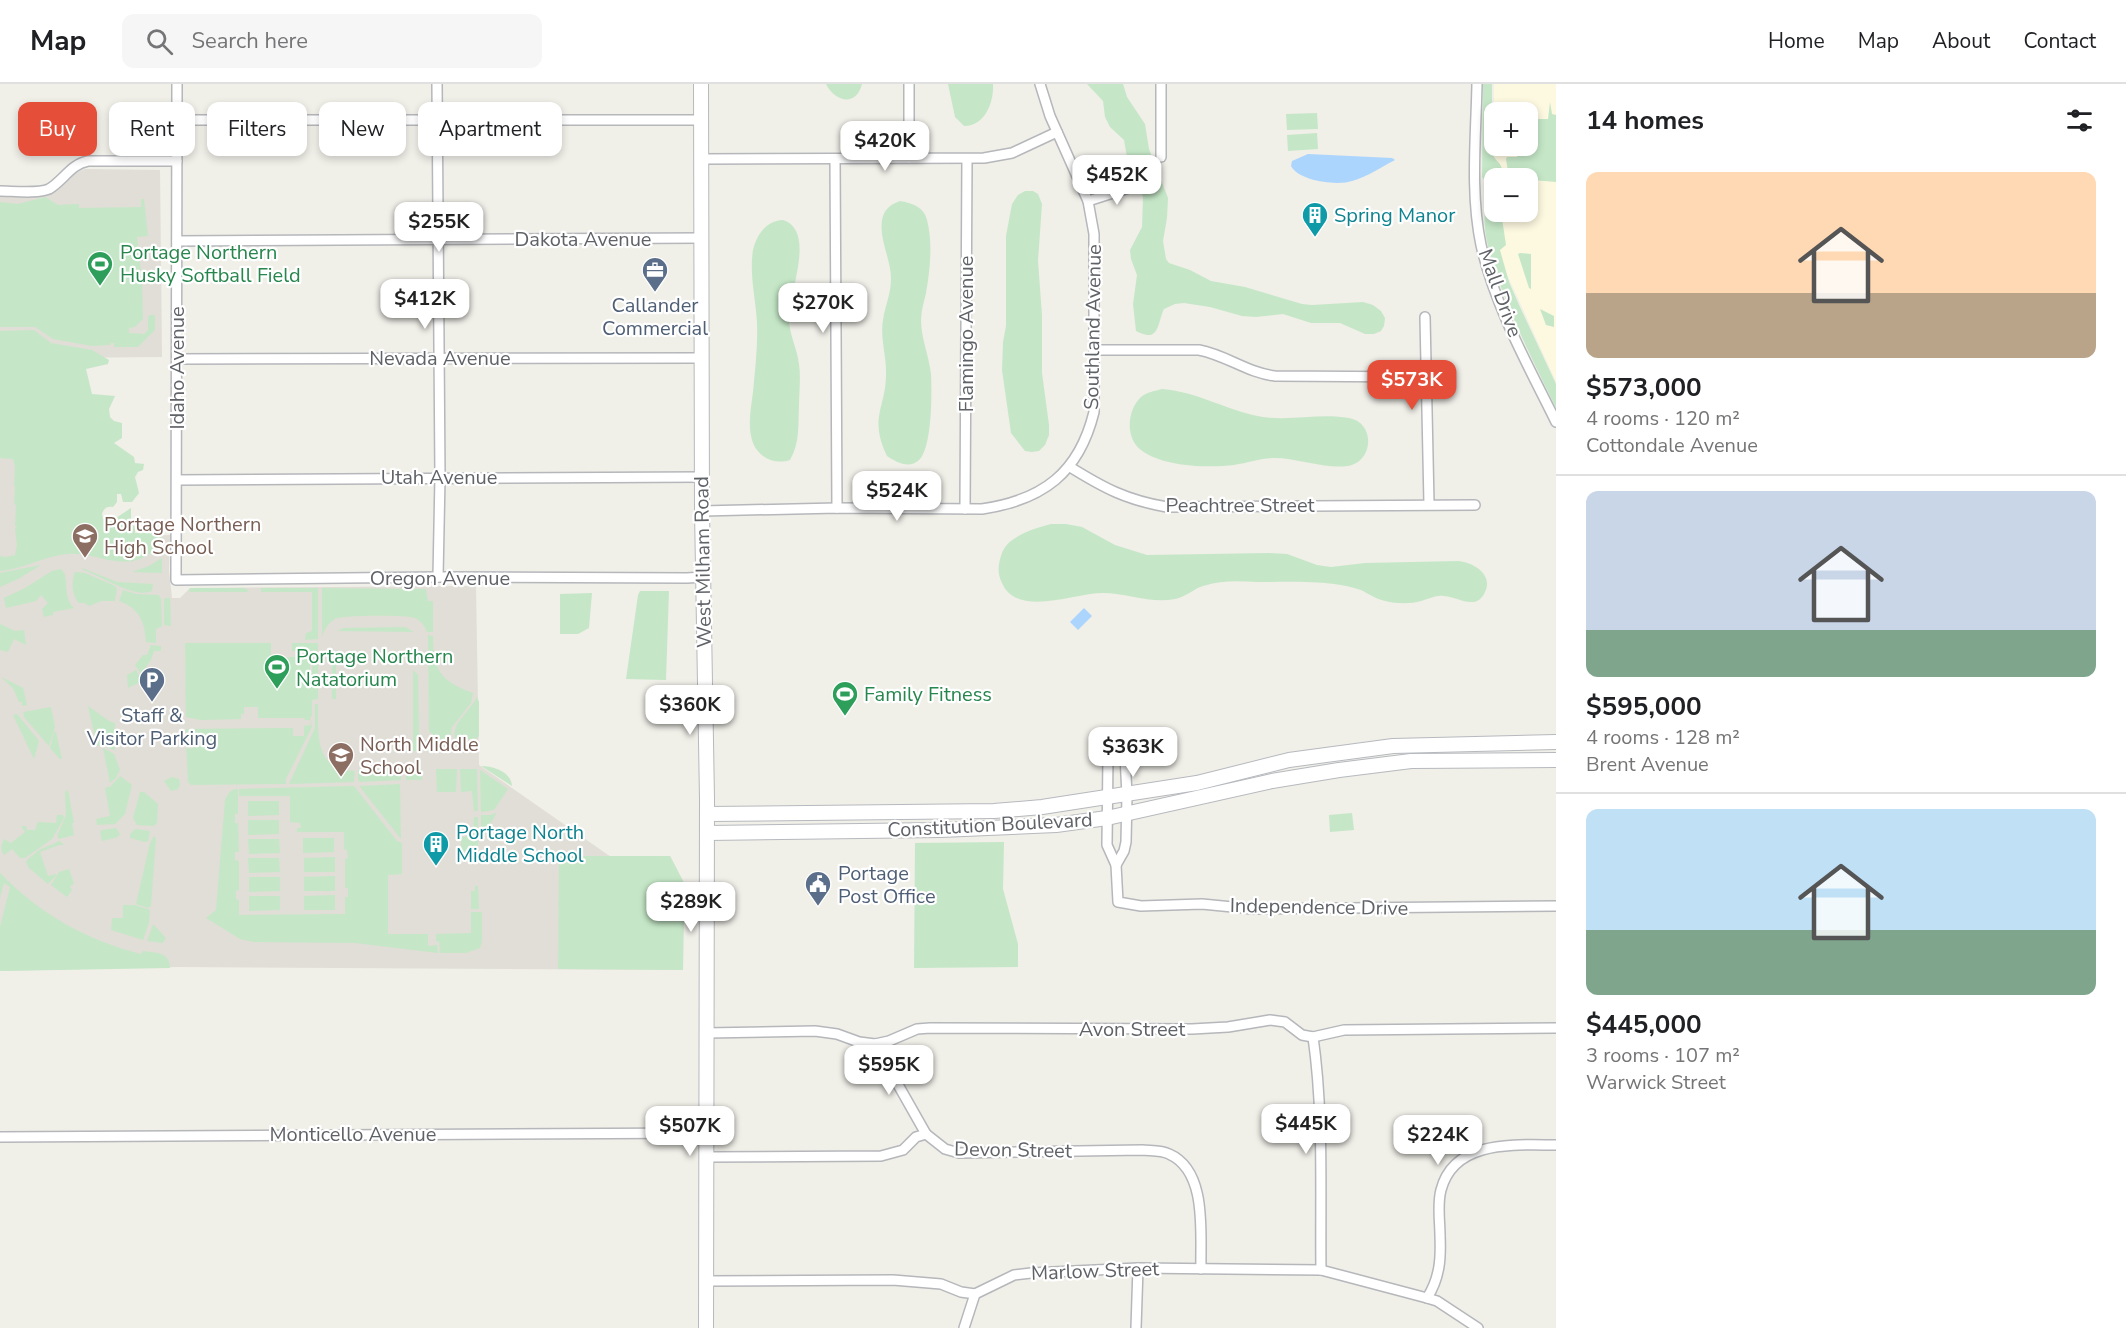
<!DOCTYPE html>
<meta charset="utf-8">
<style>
body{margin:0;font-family:"Nunito Sans",sans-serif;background:#f6f6f6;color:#202124;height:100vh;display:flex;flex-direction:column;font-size:22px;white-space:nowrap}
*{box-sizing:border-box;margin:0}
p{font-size:20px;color:#757577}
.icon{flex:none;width:33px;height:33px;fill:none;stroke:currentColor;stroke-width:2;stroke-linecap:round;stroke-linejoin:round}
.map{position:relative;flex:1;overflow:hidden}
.details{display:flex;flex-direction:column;background:#fff;width:570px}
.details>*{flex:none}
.hud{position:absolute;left:18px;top:18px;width:570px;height:54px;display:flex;gap:12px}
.buttons{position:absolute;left:1484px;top:18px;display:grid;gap:12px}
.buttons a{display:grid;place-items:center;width:54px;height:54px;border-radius:12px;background:#fff;box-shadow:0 3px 9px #0003;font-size:30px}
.price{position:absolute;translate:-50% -51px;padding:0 14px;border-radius:12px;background:#fff;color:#222;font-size:20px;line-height:39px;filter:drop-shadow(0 2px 3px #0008)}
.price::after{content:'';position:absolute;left:50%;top:36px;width:18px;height:14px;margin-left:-9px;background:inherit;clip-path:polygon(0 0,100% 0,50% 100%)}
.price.selected{background:#e54f39;color:#fff}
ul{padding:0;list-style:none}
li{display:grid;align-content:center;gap:12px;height:318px;padding:0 30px}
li+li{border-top:2px solid #e0e0e0}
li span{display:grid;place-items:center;height:186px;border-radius:12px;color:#555}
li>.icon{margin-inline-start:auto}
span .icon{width:108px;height:108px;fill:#fffc;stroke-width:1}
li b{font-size:26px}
h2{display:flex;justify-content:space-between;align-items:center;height:72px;padding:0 30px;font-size:26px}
.chip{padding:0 21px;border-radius:12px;background:#fff;box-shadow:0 3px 9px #0003;font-size:21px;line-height:54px}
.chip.selected{background:#e54f39;color:#fff}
header{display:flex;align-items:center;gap:36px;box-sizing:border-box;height:84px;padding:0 30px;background:#fff;border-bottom:2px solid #e0e0e0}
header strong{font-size:28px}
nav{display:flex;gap:33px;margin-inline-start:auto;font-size:21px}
.search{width:420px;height:54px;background:#f6f6f6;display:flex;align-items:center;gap:15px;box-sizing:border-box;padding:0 21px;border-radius:12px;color:#757577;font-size:22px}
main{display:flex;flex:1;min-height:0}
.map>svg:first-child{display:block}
</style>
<header>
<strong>Map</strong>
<div class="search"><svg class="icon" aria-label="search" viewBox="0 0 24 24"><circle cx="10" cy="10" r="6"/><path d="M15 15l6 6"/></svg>Search here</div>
<nav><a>Home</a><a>Map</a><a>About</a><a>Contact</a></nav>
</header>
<main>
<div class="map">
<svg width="1556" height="1244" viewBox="0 0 1556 1244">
<rect width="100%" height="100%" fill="#f0efe8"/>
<polygon fill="#fdf8e0" points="1494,0 1556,0 1556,298 1500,175 1495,128 1527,128 1527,94 1494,94 1494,62 1527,62 1527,28 1494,28"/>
<polygon fill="#e0ded6" points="85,85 160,86 162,273 45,274 46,453 170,451 169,487 172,514 180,514 190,504 476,502 479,681 611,773 670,772 684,799 683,886 178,883 0,887 0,111 50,109 58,106 76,89"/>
<g fill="#c5e7c7">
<path d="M826 0H862C856 23 835 18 826 0Z"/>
<path d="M948 0H993C994 18 985 42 964 42L955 33Z"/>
<path d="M1087 0H1123L1127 13 1145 40 1149 65 1168 114 1167 134 1163 157 1166 175 1169 179 1190 186 1211 197 1245 203 1302 220 1312 221 1363 218 1373 221 1381 227 1385 234 1384 242 1381 247 1374 250H1365L1340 239H1311L1283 230 1256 233 1242 232 1210 223 1184 219 1175 220 1164 225C1157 239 1160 260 1136 247L1133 220 1137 191 1131 175 1130 166 1142 143 1143 113 1137 96 1128 79 1124 56 1110 43 1105 33 1103 17Z"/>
<path d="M1483 0H1492V68C1495 80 1504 76 1502 94H1494V103L1487 100 1482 93Z"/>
<polygon points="1550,18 1552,30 1556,31 1556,98 1509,94 1506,75 1507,73 1517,73 1519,62 1527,62 1527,35 1548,35"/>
<polygon points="1317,29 1318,45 1287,46 1286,30"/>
<polygon points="1317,49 1318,65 1288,67 1287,51"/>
<polygon points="1025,107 1033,107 1038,110 1042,120 1038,177 1042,231 1042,289 1049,341 1049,351 1045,361 1039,367 1032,368 1025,367 1011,349 1002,286 1003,258 1006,242 1006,152 1012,120 1018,111"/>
<polygon points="45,113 58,121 79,120 79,124 141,123 141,115 144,115 148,152 137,153 142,197 143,235 135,243 129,244 129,249 144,250 148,246 148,233 150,231 155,231 155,246 138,263 114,263 114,259 111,259 110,261 92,262 53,255 35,243 0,243 0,118 18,120"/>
<path d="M900 117C912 119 924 123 927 136 933 158 930 187 926 209 924 218 921 227 921 236 921 254 929 272 931 290 932 309 932 361 920 375 910 386 896 378 887 372 868 332 887 324 886 287 886 270 880 253 883 236 885 222 891 210 891 195 891 175 879 156 882 136 884 125 890 121 900 117Z"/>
<path d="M1494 117V128H1501L1506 161 1500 166 1509 198 1520 223 1556 300V324C1538 286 1471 159 1487 122Z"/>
<path d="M783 136C817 147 788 210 789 235 789 250 797 264 799 280 801 294 799 308 799 322 798 341 800 359 790 376 775 381 759 374 753 359 747 343 751 324 753 308 755 286 758 262 757 239 756 216 749 190 753 166 757 150 766 137 783 136Z"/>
<polygon points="1520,169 1531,170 1531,205 1529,204 1518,170"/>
<polygon points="1540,225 1554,232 1554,243 1546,241"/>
<path d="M34 246 51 259 92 266 109 276 108 280 86 285 92 310 115 312 109 325 110 333 114 337 122 339V354L114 359 134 373 135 379 144 380 143 386 138 388 135 393 139 409 132 418H123L121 410H117V418L113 423C107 422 104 424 102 430L103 435 110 438 131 424V441L135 442V449L162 448C163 456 158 463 152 468 124 490 97 467 67 470 44 472 24 485 0 487V472L6 473 15 471 17 461 15 444H17L15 442 16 421 14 420 15 402H14L15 383 13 375 0 374V247Z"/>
<path d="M1162 305C1199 308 1227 327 1263 333 1292 337 1321 329 1349 334 1374 338 1374 374 1352 381 1331 387 1297 374 1275 374 1261 374 1248 379 1234 381 1208 384 1163 383 1141 366 1125 354 1127 326 1141 313 1147 308 1155 307 1162 305Z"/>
<path d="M1051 440H1066L1082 443 1115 461 1147 471 1269 469 1287 470 1317 481 1331 483 1365 479 1459 477C1474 479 1495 491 1484 510 1475 527 1457 512 1443 512 1436 511 1429 515 1421 517 1411 520 1397 520 1385 517 1376 515 1369 510 1361 506 1352 503 1343 501 1334 500 1309 497 1283 498 1257 498 1239 497 1221 496 1203 502 1193 505 1186 513 1175 515 1151 520 1127 509 1103 509 1074 509 1017 534 1002 499 997 489 998 480 1002 469 1008 452 1036 444 1051 440Z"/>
<polygon points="162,474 162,489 132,488 149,482"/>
<polygon points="41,481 18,495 0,503 0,489"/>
<path d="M82 484 117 498 153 500 152 507C134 515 102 492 83 486Z"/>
<path d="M61 485C71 494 61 511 74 524L53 528V531L44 533 42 525 48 519 41 511 36 517 6 524 4 514 25 504 52 487Z"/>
<path d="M75 488 85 489 115 502 117 505 115 517H101L89 522 85 519H79C72 512 71 498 75 488Z"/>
<polygon points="190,504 243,504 247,505 248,508 189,508"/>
<polygon points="261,504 318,504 318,555 305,556 306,549 312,547 312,508 261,508"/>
<path d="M322 504 426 505 428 517H433V548H427C425 542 421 537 415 534 406 531 343 531 335 535 328 539 324 546 322 553Z"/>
<path d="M123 506 136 510 159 511 161 515 162 542 156 545V559L146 558C145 538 139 524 119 517Z"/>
<polygon points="640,507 669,507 666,596 626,595 638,511"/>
<polygon points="592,509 589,544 578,550 560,550 560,510"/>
<polygon points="166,514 170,514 171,542 164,541 164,515"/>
<polygon points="0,540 15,547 24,546 26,561 14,555 8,568 0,566"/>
<polygon points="405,543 414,548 337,547 344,544"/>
<path d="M428 551 433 552C433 586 440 597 473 609L471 619 452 643 450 656 437 655 429 647Z"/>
<polygon points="185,559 271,559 271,582 274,582 274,573 310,573 310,590 312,589 312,578 318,577 318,615 312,616 312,632 310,633 312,643 286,695 286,700 191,701 188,698 186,658 188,658 188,663 190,665 200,661 201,655 198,649 190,654 186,654 186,645 293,644 293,652 304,652 304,642 311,641 310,636 305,636 304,634 258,634 258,623 244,623 244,630 241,630 241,635 201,636 186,633"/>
<rect x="292" y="559" width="26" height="8"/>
<polygon points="151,561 161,562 161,567 154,567 151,576 142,588 146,593 144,594 135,581 143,571 147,571"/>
<rect x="332" y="574" width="4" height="41"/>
<polygon points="136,586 142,597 128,604 127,591"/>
<polygon points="413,586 418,591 419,651 424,659 433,666 432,667 413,667"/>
<polygon points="1,593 23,604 27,621 22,622 22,618 19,618 13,604"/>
<path d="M477 613 479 618V652L475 655 455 656C451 638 470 628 477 613Z"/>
<path d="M315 620H318C318 649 314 686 355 687L354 698 289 700 315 644Z"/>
<polygon points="88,622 109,637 115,639 115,665 113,666 103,661 97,662"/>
<polygon points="51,623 55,643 49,662 24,633 23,628"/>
<polygon points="17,630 39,657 34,675 13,631"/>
<polygon points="54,648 56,648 62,675 60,675 50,664"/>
<polygon points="103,664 114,670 120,686 116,694 110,699"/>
<path d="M481 682C494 682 511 688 512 702Z"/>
<polygon points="422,685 422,696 406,696 406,686"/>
<polygon points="436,685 457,685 456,708 437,708"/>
<polygon points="460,685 477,685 478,727 474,727 472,707 461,708"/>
<polygon points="358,686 401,686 401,696 360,698 358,696"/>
<polygon points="480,686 508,705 494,726 481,728"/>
<polygon points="120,692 132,701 125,730 115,740 97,741 96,735 110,732 105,704 111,702"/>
<polygon points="172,693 179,695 180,701 178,705 171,707 164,697"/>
<polygon points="400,700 401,755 360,703 360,702"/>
<path d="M354 702 397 757 402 759V790L388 791V850H428V862L437 861 438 869 355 859 254 858 240 855 206 834 216 826 225 716C228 710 230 705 238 705V730H235V739H238L239 768H235V776L239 777V806L236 807V815L239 816V831L345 830V813H348V804H345V775L348 774 347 766 344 765V748H297V744H301L300 739 290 738V712H239V705Z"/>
<polygon points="68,706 74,739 72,739 74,751 59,755 57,752 66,731 65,708"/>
<polygon points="140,708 144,708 158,720 157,739 154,742 137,741 133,734"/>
<polygon points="248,717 279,717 279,731 248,732"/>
<polygon points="497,728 481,757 481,731 491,731"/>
<polygon points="1352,729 1354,746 1330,748 1329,731"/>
<path d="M57 731H63L64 734 52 755 25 774H20L12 765 4 771C0 765 1 761 4 755L11 759 25 748 21 742H26L27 746H35L38 738 56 739Z"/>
<polygon points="474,733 478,733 478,767 461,767 461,753 473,752"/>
<polygon points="248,736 279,736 279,750 248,751"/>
<polygon points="116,744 120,750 118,753 102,757 100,748 102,746"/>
<polygon points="135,745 150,747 148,757 145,758 130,754 130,750"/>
<polygon points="154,752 156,754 151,822 148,824 136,820 150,759"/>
<polygon points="303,754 334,754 334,768 303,769"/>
<polygon points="248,755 279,755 280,769 249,770"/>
<polygon points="60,757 64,761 59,761 40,768 48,792 56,790 56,792 48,800 28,783 26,777 39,766"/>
<polygon points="1004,758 1003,805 1018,860 1018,883 914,884 915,759"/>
<polygon points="559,772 670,772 684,799 683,886 558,885"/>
<polygon points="335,773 335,788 304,788 304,774"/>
<polygon points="248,774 279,774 280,788 249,789"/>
<polygon points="69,785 74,800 70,802 72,806 67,813 51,801 59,788"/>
<path d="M0 789C40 830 86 856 141 870L143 867C156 869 170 868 170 884L0 887V843L10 803 4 799 0 814Z"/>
<polygon points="335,792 335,807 304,807 304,793"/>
<polygon points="249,793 280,793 280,807 249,808"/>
<polygon points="475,802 478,802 479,825 471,825 471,807 475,807"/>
<polygon points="335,811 335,826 304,826 304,812"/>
<polygon points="249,812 280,812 280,826 249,827"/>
<polygon points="123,821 135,821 150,826 149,839 143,856 111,846 112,834 123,834"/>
<polygon points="471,828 482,828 482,857 480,864 466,869 440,869 439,858 436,857 436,850 471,849"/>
<polygon points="153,840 166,854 163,859 147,857"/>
</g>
<g fill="#abd5fd">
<path d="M1308 70 1392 74 1395 76C1381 83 1367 93 1352 97 1337 102 1299 97 1291 82L1292 77Z"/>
<polygon points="1084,524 1092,532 1078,546 1070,538"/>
</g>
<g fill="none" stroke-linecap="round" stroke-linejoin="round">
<g stroke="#b5b7bb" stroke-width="12">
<g id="street">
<polyline points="177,0 176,496 438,493 687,494 703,493"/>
<polyline points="437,0 440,393 438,493"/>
<path d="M1477 0C1476 52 1470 109 1481 161 1495 223 1528 281 1556 338"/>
<polyline points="177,36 701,36"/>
<polyline points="1161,73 1161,0"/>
<polyline points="909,74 909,0"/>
<polyline points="702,75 984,74 1012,69 1057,48"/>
<polyline points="835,75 837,424"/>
<path d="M0 107C12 107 38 110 49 105 63 97 71 80 88 77H177"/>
<polyline points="1088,117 1138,101"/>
<polyline points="177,157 701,154"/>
<polyline points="1425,233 1429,420"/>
<path d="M1095 266H1199C1226 271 1248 289 1275 292L1425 293"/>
<polyline points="177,275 703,274"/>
<path d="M1070 383C1104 404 1126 416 1167 423L1475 421"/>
<polyline points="177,396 702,393"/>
<polyline points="965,425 967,75"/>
<path d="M702 427 837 424 982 425C1043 416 1079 389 1094 328V150L1088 117 1050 32 1040 0"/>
<polyline points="1116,657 1108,672 1107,761 1116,781 1118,818 1141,822 1202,820 1253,825 1556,822"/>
<polyline points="1116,657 1125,672 1127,711 1126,758 1124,767 1116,781"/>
<polyline points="706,949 815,947 837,950 859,958 875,960 889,957 917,945 930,944 1192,945 1228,943 1270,936 1285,938 1302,951 1313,953 1344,946 1556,944"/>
<path d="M1313 953C1324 1030 1320 1109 1321 1186"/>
<polyline points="875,960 926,1050"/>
<polyline points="0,1053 706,1049"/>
<path d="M706 1073 881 1072 903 1066 916 1053 926 1050 945 1065 959 1069 1142 1066C1151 1067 1161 1066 1169 1070 1208 1087 1200 1150 1201 1185"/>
<polyline points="706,1197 893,1196 941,1200 961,1208 975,1210 1014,1191 1031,1189 1138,1184 1321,1186 1427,1214 1437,1217 1478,1244"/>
<path d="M1427 1214C1440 1194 1441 1174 1440 1152 1440 1137 1437 1120 1441 1106 1454 1055 1516 1061 1556 1061"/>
<polyline points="964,1244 975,1210"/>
<polyline points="1136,1244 1138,1184"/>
</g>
</g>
<g stroke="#b6b9be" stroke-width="16">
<g id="secondary">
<polyline points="701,0 702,427 707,715 706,1244"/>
<polyline points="707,730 994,727 1042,723 1197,699 1289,676 1393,662 1556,658"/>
<polyline points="707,749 940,746 1056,741 1107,734 1272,697 1339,686 1411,677 1556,676"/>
</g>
</g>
<use href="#street" stroke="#fff" stroke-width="9"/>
<use href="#secondary" stroke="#fff" stroke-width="14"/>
</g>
<defs>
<g id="building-pin" transform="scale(1.35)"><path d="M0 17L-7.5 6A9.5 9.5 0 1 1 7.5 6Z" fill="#0f9aa8" stroke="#fff"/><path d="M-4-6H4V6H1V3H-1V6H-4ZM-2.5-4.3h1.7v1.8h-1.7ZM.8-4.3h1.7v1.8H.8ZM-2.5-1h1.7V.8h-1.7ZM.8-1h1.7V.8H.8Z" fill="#fff"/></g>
<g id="stadium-pin" transform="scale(1.35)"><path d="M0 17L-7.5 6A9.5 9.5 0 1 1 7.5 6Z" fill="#2e9e5b" stroke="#fff"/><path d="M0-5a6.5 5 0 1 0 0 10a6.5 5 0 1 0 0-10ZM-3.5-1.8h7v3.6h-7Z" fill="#fff"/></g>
<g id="office-pin" transform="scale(1.35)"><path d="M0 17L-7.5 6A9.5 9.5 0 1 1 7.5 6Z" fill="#5c6f8a" stroke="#fff"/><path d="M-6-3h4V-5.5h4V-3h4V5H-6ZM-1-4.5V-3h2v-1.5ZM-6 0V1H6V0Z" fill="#fff"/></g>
<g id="school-pin" transform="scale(1.35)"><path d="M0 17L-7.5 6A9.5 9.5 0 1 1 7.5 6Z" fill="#8d6e63" stroke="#fff"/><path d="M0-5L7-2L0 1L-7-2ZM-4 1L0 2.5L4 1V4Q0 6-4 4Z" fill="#fff"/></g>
<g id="parking-pin" transform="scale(1.35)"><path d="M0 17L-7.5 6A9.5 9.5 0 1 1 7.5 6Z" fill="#5c6f8a" stroke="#fff"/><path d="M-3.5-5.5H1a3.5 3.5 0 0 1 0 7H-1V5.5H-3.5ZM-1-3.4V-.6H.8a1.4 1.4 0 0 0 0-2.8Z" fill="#fff"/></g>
<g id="civic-pin" transform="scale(1.35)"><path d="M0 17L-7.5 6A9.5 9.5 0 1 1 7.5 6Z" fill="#5c6f8a" stroke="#fff"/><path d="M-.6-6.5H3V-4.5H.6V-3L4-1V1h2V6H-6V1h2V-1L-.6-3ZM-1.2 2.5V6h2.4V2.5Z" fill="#fff"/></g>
</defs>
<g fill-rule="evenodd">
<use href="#building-pin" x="1315" y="131"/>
<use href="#stadium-pin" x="100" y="180"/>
<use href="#office-pin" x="655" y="186"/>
<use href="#school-pin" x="85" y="452"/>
<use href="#stadium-pin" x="277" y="583"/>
<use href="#parking-pin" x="152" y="596"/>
<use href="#stadium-pin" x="845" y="610"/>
<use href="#school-pin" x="341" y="671"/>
<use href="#building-pin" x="436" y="760"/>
<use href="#civic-pin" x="818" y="800"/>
</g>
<g text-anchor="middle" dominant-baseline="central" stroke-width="4.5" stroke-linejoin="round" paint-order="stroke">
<g font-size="20" fill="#0d838f" stroke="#fff" text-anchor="start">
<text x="1334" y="131">Spring Manor</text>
<text x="456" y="748">Portage North<tspan x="456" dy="23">Middle School</tspan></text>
</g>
<g font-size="20" fill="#5f6267" stroke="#fff">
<text x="583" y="155">Dakota Avenue</text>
<text transform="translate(1500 209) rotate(70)">Mall Drive</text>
<text transform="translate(1093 243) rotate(-89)">Southland Avenue</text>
<text transform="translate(966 250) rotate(-90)">Flamingo Avenue</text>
<text x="440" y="274">Nevada Avenue</text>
<text transform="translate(177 284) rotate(-90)">Idaho Avenue</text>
<text x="439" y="393">Utah Avenue</text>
<text x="1240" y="421">Peachtree Street</text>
<text transform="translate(703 478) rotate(-91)">West Milham Road</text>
<text x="440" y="494">Oregon Avenue</text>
<text transform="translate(990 741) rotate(-3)">Constitution Boulevard</text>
<text transform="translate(1319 823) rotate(1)">Independence Drive</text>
<text x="1132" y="945">Avon Street</text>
<text x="353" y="1050">Monticello Avenue</text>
<text transform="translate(1013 1066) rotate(1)">Devon Street</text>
<text transform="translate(1095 1187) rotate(-2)">Marlow Street</text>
</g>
<g font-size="20" fill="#27864d" stroke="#fff" text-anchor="start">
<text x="120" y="168">Portage Northern<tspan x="120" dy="23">Husky Softball Field</tspan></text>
<text x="296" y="572">Portage Northern<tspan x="296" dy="23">Natatorium</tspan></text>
<text x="864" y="610">Family Fitness</text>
</g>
<g font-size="20" fill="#4e5e75" stroke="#fff">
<text x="655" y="221">Callander<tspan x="655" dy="23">Commercial</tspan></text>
<text x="152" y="631">Staff &amp;<tspan x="152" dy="23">Visitor Parking</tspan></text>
<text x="838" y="789" text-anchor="start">Portage<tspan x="838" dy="23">Post Office</tspan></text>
</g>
<g font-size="20" fill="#785e54" stroke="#fff" text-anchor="start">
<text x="104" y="440">Portage Northern<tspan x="104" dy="23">High School</tspan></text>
<text x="360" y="660">North Middle<tspan x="360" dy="23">School</tspan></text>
</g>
</g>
</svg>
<div class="buttons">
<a>+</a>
<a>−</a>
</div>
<b class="price" style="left:885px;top:88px">$420K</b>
<b class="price" style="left:1117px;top:122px">$452K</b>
<b class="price" style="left:439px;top:169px">$255K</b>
<b class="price" style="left:425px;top:246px">$412K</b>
<b class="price" style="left:823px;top:250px">$270K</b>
<b class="price selected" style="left:1412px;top:327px">$573K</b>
<b class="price" style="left:897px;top:438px">$524K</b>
<b class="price" style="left:690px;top:652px">$360K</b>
<b class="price" style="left:1133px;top:694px">$363K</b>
<b class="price" style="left:691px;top:849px">$289K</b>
<b class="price" style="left:889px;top:1012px">$595K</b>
<b class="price" style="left:1306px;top:1071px">$445K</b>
<b class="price" style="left:690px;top:1073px">$507K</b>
<b class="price" style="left:1438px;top:1082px">$224K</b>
<div class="hud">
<a class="chip selected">Buy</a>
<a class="chip">Rent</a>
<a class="chip">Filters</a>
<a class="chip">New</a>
<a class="chip">Apartment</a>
</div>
</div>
<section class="details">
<h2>14 homes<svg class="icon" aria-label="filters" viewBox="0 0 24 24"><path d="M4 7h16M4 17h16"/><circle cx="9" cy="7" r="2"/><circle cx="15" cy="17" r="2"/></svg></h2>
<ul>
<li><span style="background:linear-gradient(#ffd9b3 65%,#b9a48a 0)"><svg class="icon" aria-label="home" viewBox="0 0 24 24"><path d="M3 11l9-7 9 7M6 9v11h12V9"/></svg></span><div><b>$573,000</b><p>4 rooms · 120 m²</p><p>Cottondale Avenue</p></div></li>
<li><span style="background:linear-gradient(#c9d6e8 75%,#7fa58c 0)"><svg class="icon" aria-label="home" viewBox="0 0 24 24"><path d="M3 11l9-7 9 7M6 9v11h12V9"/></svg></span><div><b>$595,000</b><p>4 rooms · 128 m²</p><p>Brent Avenue</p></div></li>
<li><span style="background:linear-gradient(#bfe0f5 65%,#7fa58c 0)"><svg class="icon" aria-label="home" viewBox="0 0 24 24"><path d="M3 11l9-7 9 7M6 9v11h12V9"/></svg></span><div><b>$445,000</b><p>3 rooms · 107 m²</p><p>Warwick Street</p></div></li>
</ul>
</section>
</main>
